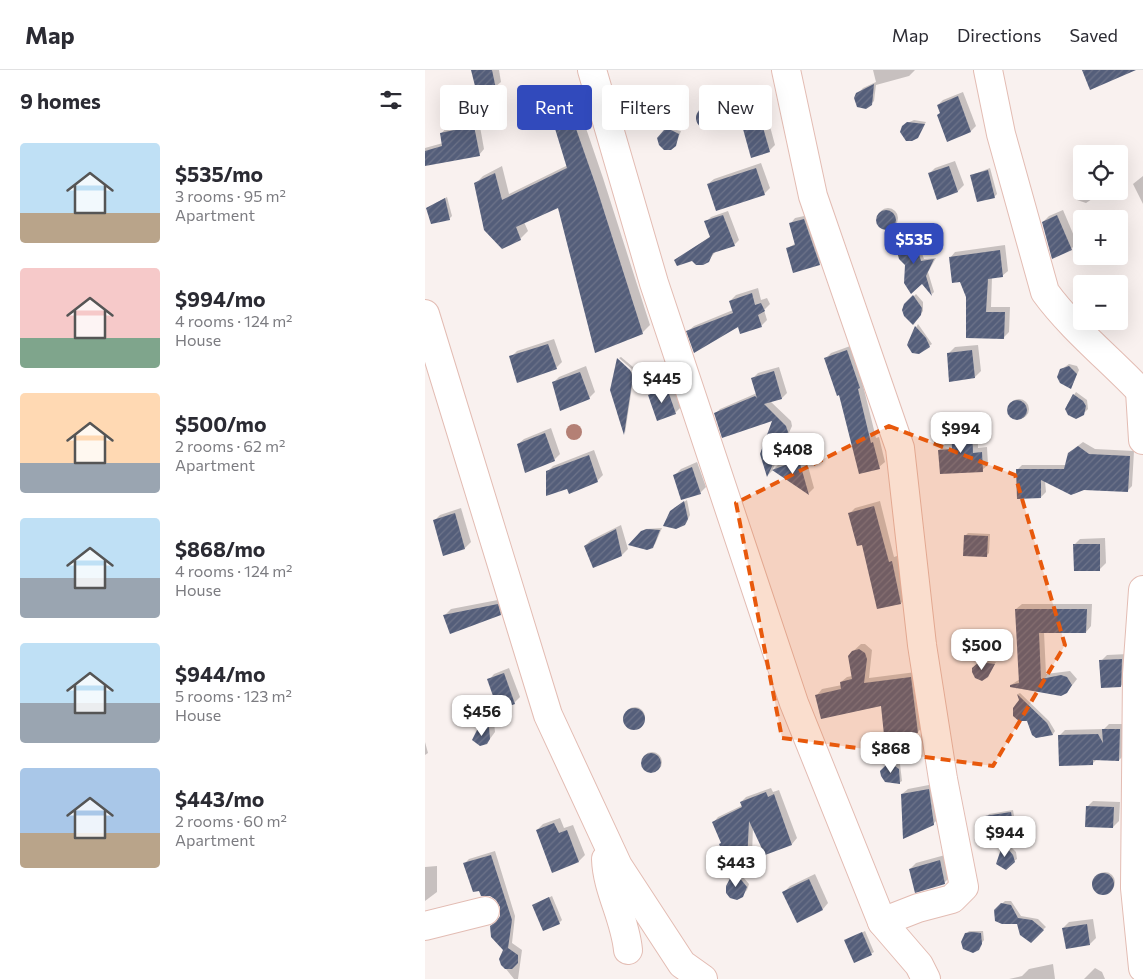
<!DOCTYPE html>
<meta charset="utf-8">
<style>
body{margin:0;font-family:Commissioner,sans-serif;background:#f7f7f7;color:#2b2b33;height:100vh;display:flex;flex-direction:column;font-size:19px;white-space:nowrap}
*{box-sizing:border-box;margin:0}
p{font-size:16px;color:#7c7c81}
.icon{flex:none;width:28px;height:28px;fill:none;stroke:currentColor;stroke-width:2;stroke-linecap:round;stroke-linejoin:round}
.map{position:relative;flex:1;overflow:hidden}
.details{display:flex;flex-direction:column;background:#fff;width:425px}
.details>*{flex:none}
.top-card{position:absolute;left:15px;top:15px;width:475px;height:45px;display:flex;gap:10px}
.tools{position:absolute;left:648px;top:75px;display:grid;gap:10px}
.tools a{display:grid;place-items:center;width:55px;height:55px;border-radius:5px;background:#fff;box-shadow:0 5px 20px #0002;font-size:25px}
.price{position:absolute;translate:-50% -42px;padding:0 11px;border-radius:10px;background:#fff;color:#222;font-size:16px;line-height:32px;filter:drop-shadow(0 1px 2px #0008)}
.price::after{content:'';position:absolute;left:50%;top:30px;width:15px;height:11px;margin-left:-8px;background:inherit;clip-path:polygon(0 0,100% 0,50% 100%)}
.price.current{background:#314abc;color:#fff}
ul{padding:0;list-style:none}
li{display:flex;align-items:center;gap:15px;height:125px;padding:0 20px}
li span{display:grid;place-items:center;flex:none;width:140px;height:100px;border-radius:5px;color:#555}
li>.icon{margin-inline-start:auto}
span .icon{width:60px;height:60px;fill:#fffc;stroke-width:1}
li b{font-size:21px}
h2{display:flex;justify-content:space-between;align-items:center;height:60px;padding:0 20px;font-size:21px}
.pill{padding:0 18px;border-radius:5px;background:#fff;box-shadow:0 5px 20px #0002;font-size:18px;line-height:45px}
.pill.current{background:#314abc;color:#fff}
header{display:flex;align-items:center;gap:30px;box-sizing:border-box;height:70px;padding:0 25px;background:#fff;border-bottom:1px solid #e1e1e2}
header strong{font-size:24px}
nav{display:flex;gap:28px;margin-inline-start:auto;font-size:18px}
main{display:flex;flex:1;min-height:0}
.map>svg:first-child{display:block}
</style>
<header>
<strong>Map</strong>
<nav><a>Map</a><a>Directions</a><a>Saved</a></nav>
</header>
<main>
<section class="details">
<h2>9 homes<svg class="icon" aria-label="filters" viewBox="0 0 24 24"><path d="M4 7h16M4 17h16"/><circle cx="9" cy="7" r="2"/><circle cx="15" cy="17" r="2"/></svg></h2>
<ul>
<li><span style="background:linear-gradient(#bfe0f5 70%,#b9a48a 0)"><svg class="icon" aria-label="home" viewBox="0 0 24 24"><path d="M3 11l9-7 9 7M6 9v11h12V9"/></svg></span><div><b>$535/mo</b><p>3 rooms · 95 m²</p><p>Apartment</p></div></li>
<li><span style="background:linear-gradient(#f6c9c9 70%,#7fa58c 0)"><svg class="icon" aria-label="home" viewBox="0 0 24 24"><path d="M3 11l9-7 9 7M6 9v11h12V9"/></svg></span><div><b>$994/mo</b><p>4 rooms · 124 m²</p><p>House</p></div></li>
<li><span style="background:linear-gradient(#ffd9b3 70%,#9aa5b1 0)"><svg class="icon" aria-label="home" viewBox="0 0 24 24"><path d="M3 11l9-7 9 7M6 9v11h12V9"/></svg></span><div><b>$500/mo</b><p>2 rooms · 62 m²</p><p>Apartment</p></div></li>
<li><span style="background:linear-gradient(#bfe0f5 60%,#9aa5b1 0)"><svg class="icon" aria-label="home" viewBox="0 0 24 24"><path d="M3 11l9-7 9 7M6 9v11h12V9"/></svg></span><div><b>$868/mo</b><p>4 rooms · 124 m²</p><p>House</p></div></li>
<li><span style="background:linear-gradient(#bfe0f5 60%,#9aa5b1 0)"><svg class="icon" aria-label="home" viewBox="0 0 24 24"><path d="M3 11l9-7 9 7M6 9v11h12V9"/></svg></span><div><b>$944/mo</b><p>5 rooms · 123 m²</p><p>House</p></div></li>
<li><span style="background:linear-gradient(#a9c7e8 65%,#b9a48a 0)"><svg class="icon" aria-label="home" viewBox="0 0 24 24"><path d="M3 11l9-7 9 7M6 9v11h12V9"/></svg></span><div><b>$443/mo</b><p>2 rooms · 60 m²</p><p>Apartment</p></div></li>
</ul>
</section>
<div class="map">
<svg width="718" height="909" viewBox="0 0 718 909">
<defs>
<pattern id="building-hatch" width="6" height="6" patternUnits="userSpaceOnUse" patternTransform="scale(1.25)"><rect width="6" height="6" fill="#545e7a"/><path d="M-1 1l2-2M0 6l6-6M5 7l2-2" fill="none" stroke="#6e748a"/></pattern>
</defs>
<rect width="100%" height="100%" fill="#f9f1ef"/>
<g fill="#0003">
<polygon points="48,0 74,0 76,12 70,17"/>
<polygon points="448,0 490,0 484,6 451,15 449,31 446,34 431,26 438,18 451,12"/>
<polygon points="538,22 551,56 546,61 522,70 513,35 518,30"/>
<polygon points="150,26 178,108 225,255 217,263 133,136 99,152 103,161 95,169 51,113 58,106 77,96 84,124 143,95 125,39 133,32"/>
<polygon points="285,36 293,39 296,47 288,56 279,57 273,53 277,41"/>
<polygon points="343,49 350,75 344,81 320,59 325,53"/>
<polygon points="489,50 501,52 493,66 480,54"/>
<polygon points="54,51 59,79 54,85 0,94 0,78 18,73 16,64 21,58"/>
<polygon points="243,58 256,61 251,74 240,61"/>
<polygon points="530,91 539,115 533,121 513,128 504,104 510,98"/>
<polygon points="336,93 345,118 339,124 283,114 289,109"/>
<polygon points="565,98 572,124 569,127 547,105"/>
<polygon points="718,106 718,134 708,114"/>
<polygon points="656,118 656,121 671,121 670,127 661,133 652,130"/>
<polygon points="22,127 27,146 24,149 2,138"/>
<circle cx="463" cy="148" r="10"/>
<polygon points="638,140 652,173 646,179 618,152 624,146"/>
<polygon points="303,141 314,170 309,175 291,181 283,191 251,190 286,166 281,152 286,147"/>
<polygon points="384,145 399,189 394,194 369,201 363,178 371,173 366,153 370,148"/>
<polygon points="488,157 499,189 511,188 503,202 509,222 507,224 481,195 476,173 478,170 485,170"/>
<polygon points="580,175 583,201 577,206 567,207 566,237 585,237 584,262 579,267 542,227 525,188 530,182"/>
<polygon points="333,218 336,230 342,228 345,234 339,240 342,250 336,256 313,255 263,261 269,256 308,240 305,231 311,225"/>
<polygon points="491,224 498,232 498,241 490,251 480,235"/>
<polygon points="493,254 507,274 504,276 484,278 483,272"/>
<polygon points="129,269 137,292 131,298 86,287 92,281"/>
<polygon points="428,275 451,368 454,367 460,392 454,397 415,324 400,289 406,283"/>
<polygon points="553,275 556,301 550,307 524,283 530,277"/>
<polygon points="196,287 208,297 209,301 194,288"/>
<polygon points="193,291 209,304 200,363 186,320"/>
<polygon points="644,294 652,296 654,300 646,318 637,299"/>
<polygon points="161,296 170,322 164,328 128,313 134,307"/>
<polygon points="354,297 362,323 357,328 345,331 366,351 367,356 347,401 343,405 349,349 290,344 295,339 332,323 328,308 333,303"/>
<polygon points="248,313 256,337 250,343 225,325 231,319"/>
<polygon points="651,322 662,330 663,339 660,342 642,342 642,335"/>
<circle cx="594" cy="339" r="10"/>
<polygon points="552,351 553,378 562,377 563,395 557,400 514,380 520,374 528,374 527,358 533,352"/>
<polygon points="126,358 135,384 129,390 93,374 99,369"/>
<polygon points="658,372 670,379 709,381 707,416 702,421 658,419 649,424 643,423 620,411 621,422 616,427 592,400 597,395 642,395 650,378"/>
<polygon points="169,380 178,405 172,411 143,417 123,401 128,396"/>
<polygon points="380,385 389,418 384,423 349,399 354,394"/>
<polygon points="272,392 281,417 275,423 250,405 256,399"/>
<polygon points="262,430 265,445 261,453 249,438"/>
<polygon points="455,431 469,487 472,486 482,527 476,533 438,473 424,444 430,438"/>
<polygon points="36,438 46,472 40,478 19,484 9,451 15,445"/>
<polygon points="196,455 203,479 197,485 160,476 166,470"/>
<polygon points="237,458 230,474 222,478 205,474 220,459"/>
<polygon points="543,463 565,464 564,483 561,486 540,466"/>
<polygon points="680,468 681,493 675,499 649,475 655,469"/>
<polygon points="78,529 81,538 75,544 20,545 26,539"/>
<polygon points="597,534 667,534 666,556 661,562 619,562 621,604 645,601 652,609 642,622 586,615 595,609 591,539"/>
<polygon points="436,574 440,574 447,580 444,608 491,602 498,656 493,662 457,634 392,625 397,619 417,615 416,612 422,607 427,606 425,584"/>
<polygon points="703,584 702,610 696,616 676,591 682,585"/>
<polygon points="558,590 571,592 563,604 548,598"/>
<polygon points="84,598 95,627 89,633 64,610 69,604"/>
<polygon points="595,623 624,651 630,661 628,664 615,667 595,630 593,624"/>
<circle cx="210" cy="647" r="10"/>
<polygon points="69,652 70,662 62,673 53,660 59,654"/>
<polygon points="684,654 700,654 700,684 694,690 672,689 667,694 634,666 640,660 679,659"/>
<polygon points="0,672 3,683 0,685"/>
<circle cx="227" cy="692" r="10"/>
<polygon points="468,690 475,694 477,711 474,713 456,701"/>
<polygon points="509,714 514,748 508,754 477,724 483,719"/>
<polygon points="346,718 348,722 354,720 372,768 367,774 341,783 328,757 327,785 322,791 297,772 288,753 293,747 318,735 316,732 321,727"/>
<polygon points="668,731 695,732 694,751 688,757 662,737"/>
<polygon points="588,740 591,757 589,760 562,747 564,744"/>
<polygon points="135,748 139,758 148,755 160,785 154,791 128,801 112,760 118,754"/>
<polygon points="581,772 591,782 592,789 589,791 573,794"/>
<polygon points="70,781 90,846 87,873 97,880 93,909 89,909 77,894 79,880 66,856 76,846 76,836 39,794 44,789"/>
<polygon points="520,785 525,807 519,813 485,799 491,793"/>
<polygon points="12,796 12,822 0,831 0,797"/>
<polygon points="312,800 324,814 322,820 314,828 302,816"/>
<circle cx="680" cy="812" r="10"/>
<polygon points="390,804 403,833 398,839 359,822 365,816"/>
<polygon points="127,826 137,850 134,853 109,835"/>
<polygon points="580,831 586,831 596,846 613,849 621,857 606,871 593,853 570,840"/>
<polygon points="668,849 671,868 665,874 642,877 638,858 644,852"/>
<polygon points="440,861 449,882 430,892 420,871"/>
<polygon points="544,861 558,861 559,870 553,878 541,864"/>
<polygon points="628,894 630,909 584,909 597,906 604,899"/>
<polygon points="670,898 677,902 680,909 659,909"/>
</g>
<g fill="url(#building-hatch)">
<polygon points="46,0 67,0 71,19 52,24"/>
<polygon points="657,0 711,0 665,20"/>
<polygon points="449,14 447,35 441,39 432,37 429,28 431,23"/>
<polygon points="533,26 546,62 522,72 512,45 515,43 512,35"/>
<polygon points="142,33 171,116 218,264 170,283 133,138 91,157 96,170 77,179 59,160 49,113 70,103 77,130 142,98 124,39"/>
<circle cx="282" cy="48" r="11"/>
<polygon points="482,52 500,54 493,68 487,71 481,71 475,62 477,56"/>
<polygon points="337,54 345,82 326,88 318,59"/>
<polygon points="49,56 55,86 0,96 0,81 17,76 15,63"/>
<polygon points="239,60 246,60 254,64 251,76 246,80 239,80 234,75 232,68"/>
<polygon points="524,96 533,122 512,130 503,103"/>
<polygon points="331,98 340,125 291,141 282,114"/>
<polygon points="563,100 570,128 552,132 545,105"/>
<polygon points="20,128 25,150 6,154 1,138"/>
<circle cx="461" cy="150" r="10"/>
<polygon points="298,145 310,176 288,183 284,192 278,195 271,195 267,191 252,196 249,190 285,167 279,151"/>
<polygon points="632,145 647,180 627,189 617,152"/>
<polygon points="379,149 395,195 368,203 361,178 370,175 364,153"/>
<polygon points="486,158 496,191 509,189 501,206 507,226 497,214 486,224 479,213 480,195 474,189 472,182 474,172 483,172"/>
<polygon points="575,180 578,207 563,209 561,242 580,242 579,269 541,268 541,227 535,212 527,213 524,187"/>
<polygon points="327,223 330,235 336,233 340,241 333,245 337,257 315,264 313,257 269,283 261,261 308,243 304,231"/>
<polygon points="488,225 497,238 496,245 488,255 479,246 477,240 479,234"/>
<polygon points="490,256 501,268 505,277 494,284 487,283 482,275"/>
<polygon points="123,274 132,299 92,313 84,286"/>
<polygon points="422,280 435,318 433,319 446,373 448,372 455,399 434,404 414,325 412,326 399,288"/>
<polygon points="547,280 550,308 524,312 522,283"/>
<polygon points="192,288 205,300 208,306 199,365 185,320"/>
<polygon points="644,296 652,304 646,319 635,313 632,307 635,299"/>
<polygon points="349,301 357,329 339,334 361,356 363,362 342,407 335,384 347,351 297,368 289,343 330,326 332,328 326,308"/>
<polygon points="155,302 165,329 135,341 127,312"/>
<polygon points="242,318 251,344 232,351 223,325"/>
<polygon points="648,324 658,331 661,336 659,345 651,349 643,345 640,339"/>
<circle cx="592" cy="340" r="10"/>
<polygon points="547,356 548,383 557,382 558,402 515,404 513,380 527,379 526,357"/>
<polygon points="120,363 130,391 100,403 92,374"/>
<polygon points="653,376 664,384 705,386 703,422 659,420 646,425 616,410 616,428 592,429 591,399 639,399 643,383"/>
<polygon points="164,385 173,412 144,424 142,419 121,426 121,401"/>
<polygon points="374,390 384,425 347,400"/>
<polygon points="267,397 276,424 256,430 248,405"/>
<polygon points="259,431 263,449 260,455 251,459 238,456 245,441"/>
<polygon points="449,436 464,492 467,491 476,534 452,539 437,475 432,476 423,443"/>
<polygon points="30,443 40,479 18,486 8,450"/>
<polygon points="191,459 197,486 168,498 159,476"/>
<polygon points="222,459 235,460 228,478 222,480 203,475 216,461"/>
<polygon points="539,465 563,466 562,487 538,486"/>
<polygon points="648,474 675,474 675,501 649,501"/>
<polygon points="73,534 76,545 25,564 18,545"/>
<polygon points="590,539 662,539 661,563 614,563 616,609 636,605 642,607 647,615 642,623 636,626 585,617 585,615 594,613"/>
<polygon points="434,579 440,583 442,589 439,613 486,607 493,663 459,665 456,636 396,649 390,625 416,619 415,612 427,609 423,586 427,581"/>
<polygon points="697,589 696,617 676,618 674,590"/>
<polygon points="554,592 570,594 563,607 557,611 550,608 547,602 547,598"/>
<polygon points="79,603 90,634 73,640 62,609"/>
<polygon points="592,624 622,653 628,665 611,668 607,665 602,651 594,651 588,646 588,638 594,630"/>
<circle cx="209" cy="649" r="11"/>
<polygon points="64,657 65,669 62,674 55,676 47,670 52,660"/>
<polygon points="677,659 695,659 694,691 668,690 668,695 634,696 633,665 673,664 678,673"/>
<circle cx="226" cy="693" r="10"/>
<polygon points="464,692 474,699 475,714 460,712 456,706 455,701"/>
<polygon points="504,719 509,755 478,769 476,724"/>
<polygon points="341,722 343,727 349,724 367,775 340,785 324,751 322,792 305,800 294,774 296,773 287,752 317,737 315,732"/>
<polygon points="661,736 689,737 688,758 660,757"/>
<polygon points="586,742 589,761 563,765 560,746"/>
<polygon points="129,753 134,763 142,760 154,792 127,803 111,760"/>
<polygon points="578,773 588,785 590,792 581,800 571,794"/>
<polygon points="66,785 87,850 83,878 93,885 93,893 87,899 80,899 76,895 74,889 78,880 66,867 65,856 71,852 75,846 75,837 71,830 65,826 56,826 54,821 48,822 38,793"/>
<polygon points="515,790 520,814 490,823 484,799"/>
<polygon points="309,801 322,817 318,827 312,830 305,828 301,823 301,816"/>
<circle cx="678" cy="814" r="11"/>
<polygon points="384,809 398,840 372,853 357,822"/>
<polygon points="124,827 135,854 118,861 107,835"/>
<polygon points="576,833 586,835 593,848 607,850 619,860 606,873 595,865 592,854 577,854 570,851 569,840"/>
<polygon points="662,854 665,875 641,879 637,858"/>
<polygon points="437,862 447,885 429,893 419,870"/>
<polygon points="547,862 556,863 557,874 554,880 548,883 538,879 536,872 540,863"/>
</g>
<g fill="none" stroke-linecap="round" stroke-linejoin="round">
<g stroke="#e3bcb3" stroke-width="30">
<g id="minor">
<polyline points="167,0 229,213 369,633 457,852 494,895 501,909"/>
<polyline points="361,0 388,126 475,378 497,575 518,709 539,817 527,829 493,838 457,852"/>
<path d="M563 0 576 64 620 222C646 258 687 291 718 324"/>
<polyline points="0,244 123,645 193,796 257,894 278,909"/>
<polyline points="715,321 718,370"/>
<polyline points="718,520 712,604 710,818 718,898"/>
<path d="M181 789C182 820 200 848 203 880"/>
<polyline points="0,856 60,841"/>
</g>
</g>
<use href="#minor" stroke="#fff" stroke-width="28"/>
</g>
<circle fill="#b48075" cx="149" cy="362" r="8"/>
<path fill="#e8590c" fill-opacity="0.2" stroke="#e8590c" stroke-width="4" stroke-dasharray="10 6" stroke-linejoin="round" d="M464 356 590 405 640 575 568 696 357 668 311 433Z"/>
</svg>
<div class="tools">
<a><svg class="icon" aria-label="locate" viewBox="0 0 24 24"><circle cx="12" cy="12" r="6"/><path d="M12 2v4M12 18v4M2 12h4M18 12h4"/></svg></a>
<a>+</a>
<a>−</a>
</div>
<b class="price current" style="left:489px;top:195px">$535</b>
<b class="price" style="left:237px;top:334px">$445</b>
<b class="price" style="left:536px;top:384px">$994</b>
<b class="price" style="left:368px;top:405px">$408</b>
<b class="price" style="left:557px;top:601px">$500</b>
<b class="price" style="left:57px;top:667px">$456</b>
<b class="price" style="left:466px;top:704px">$868</b>
<b class="price" style="left:580px;top:788px">$944</b>
<b class="price" style="left:311px;top:818px">$443</b>
<div class="top-card">
<a class="pill">Buy</a>
<a class="pill current">Rent</a>
<a class="pill">Filters</a>
<a class="pill">New</a>
</div>
</div>
</main>
